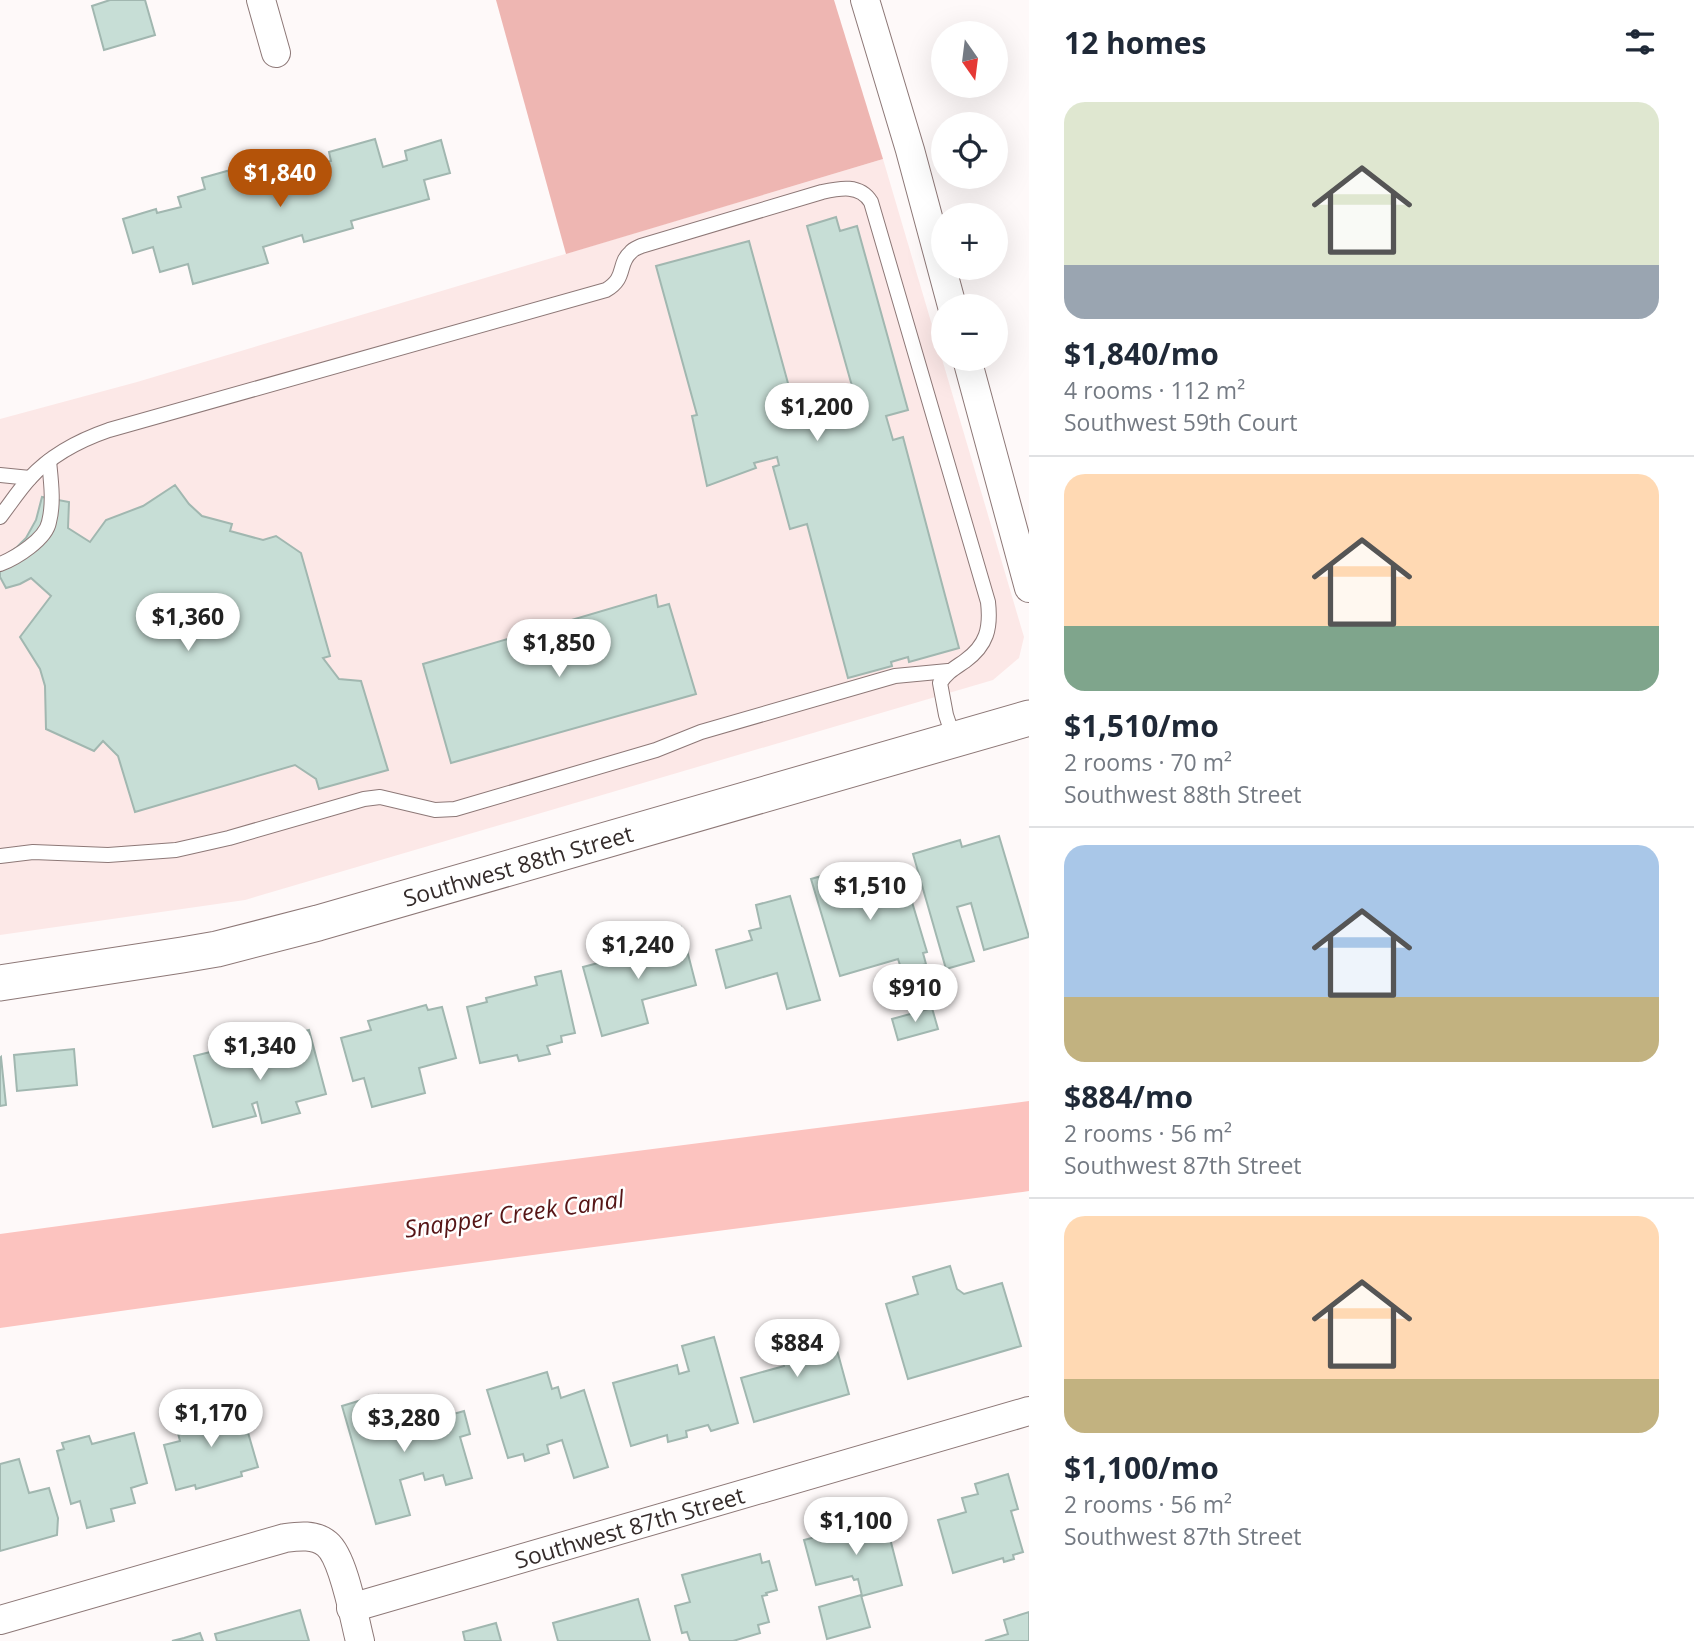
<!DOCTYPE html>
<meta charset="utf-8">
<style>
body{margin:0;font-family:"Open Sans",sans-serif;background:#f2f2f3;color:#1f2937;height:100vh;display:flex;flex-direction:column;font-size:26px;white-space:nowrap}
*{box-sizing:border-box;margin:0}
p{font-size:23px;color:#747a83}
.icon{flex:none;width:38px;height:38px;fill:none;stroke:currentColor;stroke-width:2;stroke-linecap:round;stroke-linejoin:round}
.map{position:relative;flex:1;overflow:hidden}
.sheet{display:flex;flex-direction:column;background:#fff;width:665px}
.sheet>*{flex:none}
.needle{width:46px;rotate:166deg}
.tools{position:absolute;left:931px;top:21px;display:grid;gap:14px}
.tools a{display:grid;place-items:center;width:77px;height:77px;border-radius:50%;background:#fff;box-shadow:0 7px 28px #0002;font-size:35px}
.price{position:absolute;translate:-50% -60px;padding:0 16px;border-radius:24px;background:#fff;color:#222;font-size:23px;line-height:46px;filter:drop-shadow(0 2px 4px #0008)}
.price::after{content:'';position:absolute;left:50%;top:42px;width:21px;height:16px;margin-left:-10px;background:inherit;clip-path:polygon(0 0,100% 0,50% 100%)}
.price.on{background:#b45309;color:#fff}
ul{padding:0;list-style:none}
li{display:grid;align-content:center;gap:14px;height:371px;padding:0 35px}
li+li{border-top:2px solid #e0e1e3}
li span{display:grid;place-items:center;height:217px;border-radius:21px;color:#555}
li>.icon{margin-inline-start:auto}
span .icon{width:126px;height:126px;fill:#fffc;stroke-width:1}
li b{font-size:30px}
h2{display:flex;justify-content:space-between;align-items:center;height:84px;padding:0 35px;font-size:30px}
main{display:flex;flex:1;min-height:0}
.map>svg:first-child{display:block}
</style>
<main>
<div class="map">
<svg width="1029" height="1641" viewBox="0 0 1029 1641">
<rect width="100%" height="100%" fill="#fef9f9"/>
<polygon fill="#fce8e7" points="883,159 1024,637 1019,658 993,680 245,900 0,935 0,419 137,382"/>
<polygon fill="#eeb6b2" points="496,0 834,0 883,159 566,254"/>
<path fill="#fcc3bf" d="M1029 1101V1191C949 1202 868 1211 787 1222 525 1255 262 1291 0 1328V1234L237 1202Z"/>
<g fill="#c7ded6" stroke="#a1b7b0" stroke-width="2">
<polygon points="110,0 145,0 155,35 104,50 92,6"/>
<polygon points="375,139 383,167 407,160 405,151 441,140 450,173 424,180 429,199 351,221 353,228 304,242 302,235 263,247 268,263 193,284 188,264 160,272 153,247 133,253 123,219 156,209 157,213 181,207 178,197 205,189 202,178 234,169 237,176 272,166 275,178 288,174 292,185 326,175 322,163 331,161 329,152"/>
<polygon points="836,217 840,231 857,226 908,410 886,416 893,440 903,437 959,648 909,662 908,657 891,662 892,666 848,678 807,524 790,529 773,467 779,465 777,457 754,463 756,468 707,486 692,416 697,415 656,266 749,241 800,427 859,411 807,226"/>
<polygon points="175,485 189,504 202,516 232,524 230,531 263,540 276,536 301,553 330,656 323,658 339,679 361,681 388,770 319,789 316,779 295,765 135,812 118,756 103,741 94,751 46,729 45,686 40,669 20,637 51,596 31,578 20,584 6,588 0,577 0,559 17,547 26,538 36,520 42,497 69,502 68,528 90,542 106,520 143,506"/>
<polygon points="656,595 658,607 669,604 696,694 451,763 423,664"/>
<polygon points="999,836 1029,937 984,950 971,903 957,907 974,961 946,969 913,854 960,840 962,847"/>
<polygon points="849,868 854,886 903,872 927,952 923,953 926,964 902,971 898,959 840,976 811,879"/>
<polygon points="790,896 820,1000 787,1009 777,973 726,988 716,950 752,940 749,931 761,928 756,905"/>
<polygon points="681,927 696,985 642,1000 648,1023 602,1036 583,967 651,949 647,935"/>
<polygon points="561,971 575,1033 561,1036 562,1042 547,1046 550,1054 519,1061 517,1055 480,1063 467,1007 487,1002 486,998 537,985 535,977"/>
<polygon points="426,1005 428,1010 442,1007 456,1058 419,1068 425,1093 372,1107 364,1078 353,1081 341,1038 371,1030 368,1021"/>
<polygon points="932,1008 938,1029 898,1040 892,1019"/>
<polygon points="309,1030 326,1094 296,1102 300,1113 262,1123 257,1102 252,1104 256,1116 213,1127 194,1056 235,1046 240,1066 282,1054 278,1038"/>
<polygon points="74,1049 77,1085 17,1091 14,1055"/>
<polygon points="1,1057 6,1105 0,1106 0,1058"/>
<polygon points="950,1266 957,1289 964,1294 1002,1283 1021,1346 908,1379 886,1304 918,1294 913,1277"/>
<polygon points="822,1333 829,1353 837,1350 849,1394 754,1422 741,1378 784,1366 777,1345"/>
<polygon points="714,1337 738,1423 711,1431 708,1425 686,1431 687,1437 668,1442 667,1435 631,1446 613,1383 677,1365 679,1374 689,1371 682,1346"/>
<polygon points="547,1372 552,1389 558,1387 561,1398 584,1390 608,1467 574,1478 562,1440 547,1445 549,1453 525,1461 523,1454 508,1458 487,1390"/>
<polygon points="378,1395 389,1432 464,1411 470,1434 460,1437 472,1478 446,1485 443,1475 425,1480 423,1473 400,1480 410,1515 376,1524 342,1406"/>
<polygon points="240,1405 258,1467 241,1472 242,1476 196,1489 195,1485 176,1490 164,1445 180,1441 175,1422"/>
<polygon points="134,1433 147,1483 131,1488 135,1503 111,1509 114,1521 87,1528 80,1501 71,1504 57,1451 64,1449 62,1443 89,1436 92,1444"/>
<polygon points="19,1459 29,1493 49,1488 58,1518 57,1535 0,1551 0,1464"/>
<polygon points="1008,1474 1018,1509 1011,1511 1023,1552 1013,1555 1014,1559 1004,1562 1003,1558 953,1573 938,1520 966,1512 962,1498 978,1494 975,1484"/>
<polygon points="885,1519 902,1585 862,1596 858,1579 854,1580 852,1576 816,1585 804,1540"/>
<polygon points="760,1554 762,1563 769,1561 777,1590 766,1593 767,1595 762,1596 769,1622 758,1625 760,1633 733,1641 690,1641 687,1632 682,1633 675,1606 690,1602 682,1575"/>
<polygon points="861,1595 870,1627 827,1639 819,1607"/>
<polygon points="638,1599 650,1641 558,1641 553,1623"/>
<polygon points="300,1610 309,1641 217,1641 215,1634"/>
<polygon points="1029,1612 1029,1641 985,1641 1008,1634 1004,1620"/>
<polygon points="496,1623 501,1641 465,1641 463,1632"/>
<polygon points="200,1633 203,1641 172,1641 184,1638"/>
</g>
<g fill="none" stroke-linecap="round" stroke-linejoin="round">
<g stroke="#8d7877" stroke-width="16">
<g id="service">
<polyline points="0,475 30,478"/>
<path d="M0 517C10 504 19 490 30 478 52 454 80 440 109 430L606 290C627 278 617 264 631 252 633 249 637 248 641 246L822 192C840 188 860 184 871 202L988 602C991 628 987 645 965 661 955 668 947 672 940 683L946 715 954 739"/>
<path d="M0 564C16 558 46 539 49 522 54 503 51 481 49 461"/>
<polyline points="0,856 33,852 108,855 176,850 229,838 364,799 380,797 435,810 455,809 656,750 701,732 895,676 948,671"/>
</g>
</g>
<g stroke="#8d7877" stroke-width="30">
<g id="minor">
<polyline points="261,0 276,53"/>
<polyline points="865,0 910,150 952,306"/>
<polyline points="967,359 1029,588"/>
<path id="s1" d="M351 1608 1029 1411"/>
<path d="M0 1620 285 1538C299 1536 315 1534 327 1544 344 1558 354 1618 360 1641"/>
</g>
</g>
<g stroke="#8d7877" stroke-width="37">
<g id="tertiary">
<path id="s2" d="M0 983 182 955 217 949 318 923 1029 718"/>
</g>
</g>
<use href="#service" stroke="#fff" stroke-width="14"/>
<use href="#minor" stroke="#fff" stroke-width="28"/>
<use href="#tertiary" stroke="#fff" stroke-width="35"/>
</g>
<g text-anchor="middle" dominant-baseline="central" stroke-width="5" stroke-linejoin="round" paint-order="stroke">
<g font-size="23" fill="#352c2b" stroke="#fff">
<text stroke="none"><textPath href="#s2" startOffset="532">Southwest 88th Street</textPath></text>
<text stroke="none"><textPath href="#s1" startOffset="290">Southwest 87th Street</textPath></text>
</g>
<g font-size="24" font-style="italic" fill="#561516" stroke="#fff">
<text transform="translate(514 1213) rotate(-8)">Snapper Creek Canal</text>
</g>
</g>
</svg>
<div class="tools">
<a><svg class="needle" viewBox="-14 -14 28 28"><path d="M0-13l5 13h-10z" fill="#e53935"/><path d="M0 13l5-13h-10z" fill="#747a83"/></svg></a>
<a><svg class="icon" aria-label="locate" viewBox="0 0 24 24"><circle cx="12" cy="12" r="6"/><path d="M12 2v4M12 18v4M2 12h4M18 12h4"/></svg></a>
<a>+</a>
<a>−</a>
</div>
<b class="price on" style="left:280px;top:209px">$1,840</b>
<b class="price" style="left:817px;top:443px">$1,200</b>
<b class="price" style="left:188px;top:653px">$1,360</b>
<b class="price" style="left:559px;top:679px">$1,850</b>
<b class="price" style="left:870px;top:922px">$1,510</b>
<b class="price" style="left:638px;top:981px">$1,240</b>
<b class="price" style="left:915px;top:1024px">$910</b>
<b class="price" style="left:260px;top:1082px">$1,340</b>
<b class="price" style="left:797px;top:1379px">$884</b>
<b class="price" style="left:211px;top:1449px">$1,170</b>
<b class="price" style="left:404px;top:1454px">$3,280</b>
<b class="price" style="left:856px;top:1557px">$1,100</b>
</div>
<section class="sheet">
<h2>12 homes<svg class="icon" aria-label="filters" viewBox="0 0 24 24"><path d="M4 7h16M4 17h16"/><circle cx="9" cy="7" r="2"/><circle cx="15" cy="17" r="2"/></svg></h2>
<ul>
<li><span style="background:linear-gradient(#dfe7d0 75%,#9aa5b1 0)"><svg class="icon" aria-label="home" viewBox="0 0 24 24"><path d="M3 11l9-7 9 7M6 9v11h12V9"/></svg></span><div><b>$1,840/mo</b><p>4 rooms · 112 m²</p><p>Southwest 59th Court</p></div></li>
<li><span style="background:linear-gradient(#ffd9b3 70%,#7fa58c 0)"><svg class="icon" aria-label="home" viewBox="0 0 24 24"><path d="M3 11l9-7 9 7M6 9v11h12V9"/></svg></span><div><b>$1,510/mo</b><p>2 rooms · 70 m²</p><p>Southwest 88th Street</p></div></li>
<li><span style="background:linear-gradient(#a9c7e8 70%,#c2b280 0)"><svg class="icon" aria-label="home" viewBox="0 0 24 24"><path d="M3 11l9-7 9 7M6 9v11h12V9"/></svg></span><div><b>$884/mo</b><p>2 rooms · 56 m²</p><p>Southwest 87th Street</p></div></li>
<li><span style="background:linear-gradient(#ffd9b3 75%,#c2b280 0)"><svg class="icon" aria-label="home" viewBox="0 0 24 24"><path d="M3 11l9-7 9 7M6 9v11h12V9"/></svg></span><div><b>$1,100/mo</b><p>2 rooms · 56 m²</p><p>Southwest 87th Street</p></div></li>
</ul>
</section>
</main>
